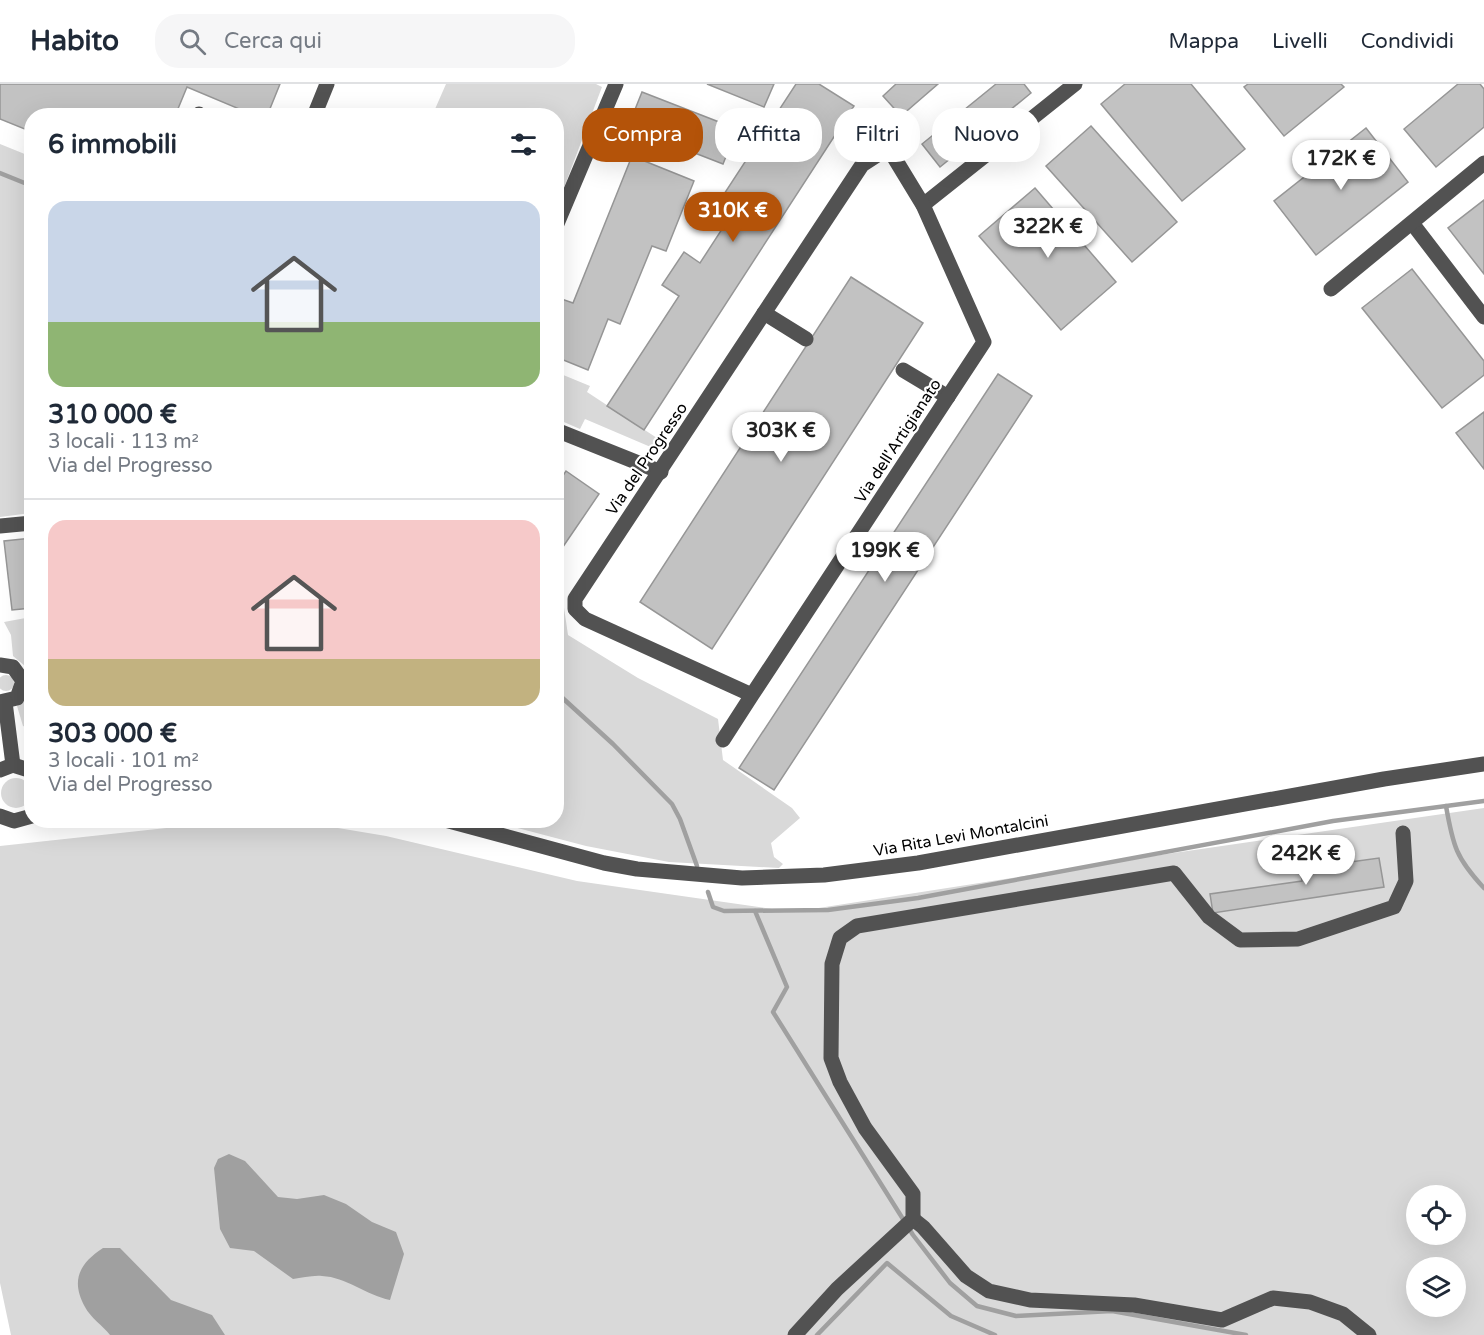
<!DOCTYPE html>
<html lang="it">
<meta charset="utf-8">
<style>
body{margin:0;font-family:"Varela Round",sans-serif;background:#f6f6f7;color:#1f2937;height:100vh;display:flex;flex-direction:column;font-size:22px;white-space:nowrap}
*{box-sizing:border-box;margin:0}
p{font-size:20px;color:#747a83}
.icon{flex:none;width:33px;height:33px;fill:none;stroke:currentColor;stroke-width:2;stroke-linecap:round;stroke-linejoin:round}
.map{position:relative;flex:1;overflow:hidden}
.side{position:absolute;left:24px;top:24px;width:540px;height:720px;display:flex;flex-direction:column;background:#fff;border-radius:24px;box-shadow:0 6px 24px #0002}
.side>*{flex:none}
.top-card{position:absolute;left:582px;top:24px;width:570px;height:54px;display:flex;gap:12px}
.buttons{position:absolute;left:1406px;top:1101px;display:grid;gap:12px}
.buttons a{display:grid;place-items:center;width:60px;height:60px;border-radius:50%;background:#fff;box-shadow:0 6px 24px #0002;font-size:30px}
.price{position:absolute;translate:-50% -51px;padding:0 14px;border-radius:21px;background:#fff;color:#222;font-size:20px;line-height:39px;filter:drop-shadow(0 2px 3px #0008)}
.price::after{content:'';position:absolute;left:50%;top:36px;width:18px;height:14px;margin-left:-9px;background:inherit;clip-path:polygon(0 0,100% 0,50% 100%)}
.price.current{background:#b45309;color:#fff}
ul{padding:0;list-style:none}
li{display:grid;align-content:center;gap:12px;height:318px;padding:0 24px}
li+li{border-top:2px solid #e0e1e3}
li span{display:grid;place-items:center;height:186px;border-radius:18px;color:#555}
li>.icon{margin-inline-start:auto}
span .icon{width:108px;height:108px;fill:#fffc;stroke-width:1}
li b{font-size:26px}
h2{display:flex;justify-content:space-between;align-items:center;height:72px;padding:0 24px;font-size:26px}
.tag{padding:0 21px;border-radius:24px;background:#fff;box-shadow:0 6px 24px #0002;font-size:21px;line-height:54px}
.tag.current{background:#b45309;color:#fff}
header{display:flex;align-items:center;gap:36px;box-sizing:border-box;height:84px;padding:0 30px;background:#fff;border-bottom:2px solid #e0e1e3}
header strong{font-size:28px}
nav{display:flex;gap:33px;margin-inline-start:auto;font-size:21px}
.search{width:420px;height:54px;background:#f6f6f7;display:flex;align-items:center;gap:15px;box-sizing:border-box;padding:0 21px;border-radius:24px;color:#747a83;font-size:22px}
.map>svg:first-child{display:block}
</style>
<header>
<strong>Habito</strong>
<div class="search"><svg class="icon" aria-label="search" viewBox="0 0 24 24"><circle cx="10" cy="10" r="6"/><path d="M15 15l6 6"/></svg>Cerca qui</div>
<nav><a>Mappa</a><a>Livelli</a><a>Condividi</a></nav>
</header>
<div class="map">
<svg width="1484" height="1251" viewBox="0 0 1484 1251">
<rect width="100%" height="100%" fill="#fff"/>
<g fill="#d9d9d9" fill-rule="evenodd">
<polygon points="446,0 596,0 602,3 557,122 556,32 432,32"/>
<polygon points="0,60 32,73 31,429 0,433"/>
<polygon points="556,288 590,302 587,308 660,356 653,364 585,335 580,345 557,335"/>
<polygon points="557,500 561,503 568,551 638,594 718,635 723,676 792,724 800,734 771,759 774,773 783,780 779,784 669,778 586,762 491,737 556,736"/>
<polygon points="31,533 32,533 31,587 13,572 11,551 4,538"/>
<circle cx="6" cy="599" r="8"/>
<polygon points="31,610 31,645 23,642 17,622 25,612"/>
<circle cx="16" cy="709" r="15"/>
<path d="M1484 724V1251H11L0 1199V762L194 741 302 738 386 752 577 797 793 828 1139 774ZM1416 1112H1455V1150H1416ZM1416 1184H1455V1222H1416Z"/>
</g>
<g fill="#a0a0a0">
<path d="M229 1070 245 1077 278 1113 297 1115 324 1111 346 1120 372 1138 396 1148 404 1170 390 1216C366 1211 346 1193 322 1192 313 1191 302 1194 293 1195L254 1167 230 1164 220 1145 214 1084 218 1075Z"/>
<path d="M103 1164H120L171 1216 212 1231 225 1251H110C103 1242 90 1233 85 1223 70 1196 80 1179 103 1164Z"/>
</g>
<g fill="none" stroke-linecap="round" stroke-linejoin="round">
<g stroke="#a0a0a0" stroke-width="4.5">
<polyline points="0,89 32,102"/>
<polyline points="556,608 613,660 672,720 680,735 697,782"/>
<path d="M1446 722C1453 762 1456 774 1484 804"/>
<polyline points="708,808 713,823 724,827 828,826 918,814 1333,737 1484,717"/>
<polyline points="755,827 787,903 773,928 913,1151 950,1199 977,1222 1016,1232 1112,1227 1246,1251"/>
<polyline points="817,1251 887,1179 951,1232 995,1251"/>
</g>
</g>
<g fill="#c2c2c2" stroke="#969696" stroke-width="1.5">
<polygon points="0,0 280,0 267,32 256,32 187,3 175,32 32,32 32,48 0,35"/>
<polygon points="707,0 774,0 764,23"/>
<polygon points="796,0 819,0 854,22 644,346 607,322 679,212 662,201 684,168 700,179 726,139 711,130"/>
<polygon points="896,0 938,0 901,32 883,12"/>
<polygon points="996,0 1024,0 1031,9 940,83 922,60"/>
<polygon points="1125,0 1191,0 1245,65 1182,117 1101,20"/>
<polygon points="1248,0 1341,0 1344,3 1284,52 1244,3"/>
<polygon points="1458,0 1480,0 1484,5 1484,43 1436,83 1404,45"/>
<polygon points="642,8 737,45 723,80 628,43"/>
<polygon points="1091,42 1177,138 1132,178 1046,82"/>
<polygon points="1366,44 1408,98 1316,171 1274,117"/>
<polygon points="632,72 694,97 666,167 652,162 620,240 608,235 588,286 556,273 556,213 573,219"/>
<polygon points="1035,104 1116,198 1061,246 979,152"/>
<polygon points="1484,116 1484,190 1448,144"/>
<polygon points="1412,185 1484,277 1484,291 1442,324 1362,224"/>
<polygon points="851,193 923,239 712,565 640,518"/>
<polygon points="998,290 1032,312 774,706 739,684"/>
<polygon points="1484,328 1484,385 1456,349"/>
<polygon points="566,387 599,410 556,473 556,402"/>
<polygon points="32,454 32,524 12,526 4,457"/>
<polygon points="1379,774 1384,803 1213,829 1210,810 1302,797 1300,785"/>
</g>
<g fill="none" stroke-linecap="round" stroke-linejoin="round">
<g stroke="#525252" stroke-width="15">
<polyline points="199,30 201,32"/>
<polyline points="314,32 327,0"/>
<polyline points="923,121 1075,0"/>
<polyline points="1412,139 1484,233"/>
<polyline points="556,142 616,0"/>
<polyline points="1331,205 1484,79"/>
<polyline points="764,229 806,255"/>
<polyline points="903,286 948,313"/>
<polyline points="556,346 661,388"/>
<polyline points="0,442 32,439"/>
<polyline points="0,581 13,583 23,597 17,614 0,618"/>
<polyline points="5,618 13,681"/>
<polyline points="723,656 752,611 984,258 923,121 892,70 882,68 862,81 575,515 575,525 585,535 752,611"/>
<polyline points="0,686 13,681 32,687"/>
<polyline points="0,732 14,737 32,732"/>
<polyline points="445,736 604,779 637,785 742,794 824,791 918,779 1384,695 1484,680"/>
<polyline points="913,1135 923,1143 966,1192 989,1207 1030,1216 1134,1221 1222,1236 1273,1214 1310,1218 1343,1230 1369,1251"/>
<polyline points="795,1251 837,1205 913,1135 913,1110 865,1044 840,998 831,974 832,880 840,854 857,842 1174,789 1209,833 1240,856 1298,855 1394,823 1406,797 1403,749"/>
</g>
</g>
<g text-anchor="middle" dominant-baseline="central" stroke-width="4.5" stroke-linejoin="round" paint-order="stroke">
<g font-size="16" fill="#000" stroke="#fff">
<text transform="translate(898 357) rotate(-57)">Via dell'Artigianato</text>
<text transform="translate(647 375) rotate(-56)">Via del Progresso</text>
<text transform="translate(961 752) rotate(-10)">Via Rita Levi Montalcini</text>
</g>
</g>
</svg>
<div class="buttons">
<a><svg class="icon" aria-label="locate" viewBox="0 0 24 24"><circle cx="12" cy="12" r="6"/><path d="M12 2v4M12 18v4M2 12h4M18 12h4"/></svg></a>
<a><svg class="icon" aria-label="layers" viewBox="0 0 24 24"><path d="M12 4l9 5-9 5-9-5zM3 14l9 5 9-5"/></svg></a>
</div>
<b class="price" style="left:1341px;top:107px">172K €</b>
<b class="price current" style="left:733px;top:159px">310K €</b>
<b class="price" style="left:1048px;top:175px">322K €</b>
<b class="price" style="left:781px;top:379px">303K €</b>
<b class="price" style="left:885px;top:499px">199K €</b>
<b class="price" style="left:1306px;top:802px">242K €</b>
<div class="top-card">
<a class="tag current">Compra</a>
<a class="tag">Affitta</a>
<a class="tag">Filtri</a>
<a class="tag">Nuovo</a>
</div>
<section class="side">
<h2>6 immobili<svg class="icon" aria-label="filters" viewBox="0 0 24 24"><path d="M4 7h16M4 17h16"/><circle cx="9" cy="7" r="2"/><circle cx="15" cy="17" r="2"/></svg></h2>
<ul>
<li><span style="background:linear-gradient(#c9d6e8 65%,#8fb573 0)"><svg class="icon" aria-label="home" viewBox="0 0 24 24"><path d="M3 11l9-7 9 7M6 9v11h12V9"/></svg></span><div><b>310 000 €</b><p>3 locali · 113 m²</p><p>Via del Progresso</p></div></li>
<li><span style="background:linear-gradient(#f6c9c9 75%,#c2b280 0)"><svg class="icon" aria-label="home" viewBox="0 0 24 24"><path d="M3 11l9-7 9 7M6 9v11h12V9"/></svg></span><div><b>303 000 €</b><p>3 locali · 101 m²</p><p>Via del Progresso</p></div></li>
</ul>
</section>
</div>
